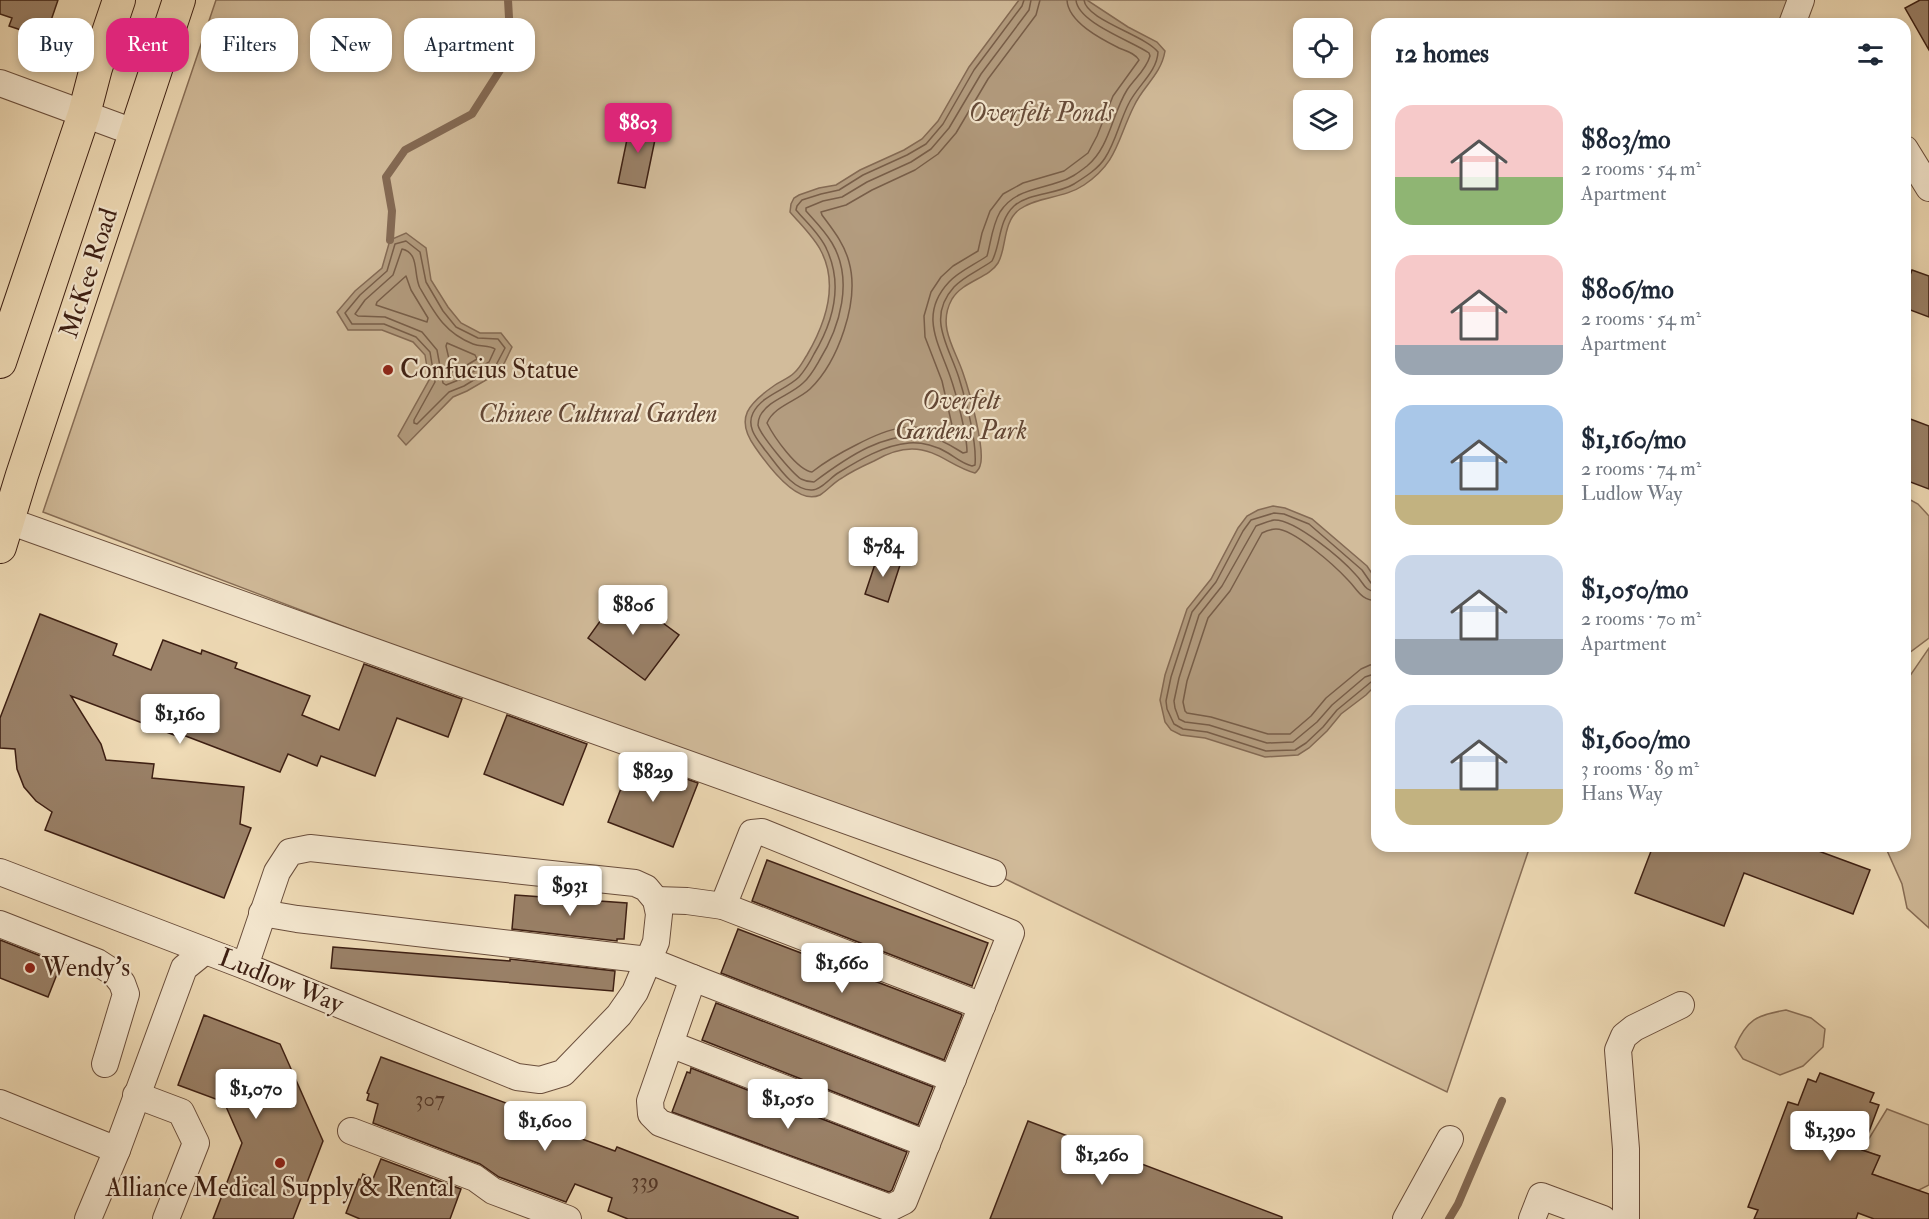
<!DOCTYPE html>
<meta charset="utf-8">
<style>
body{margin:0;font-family:"IM FELL Double Pica",serif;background:#f2f2f3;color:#1f2937;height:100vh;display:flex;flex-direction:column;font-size:22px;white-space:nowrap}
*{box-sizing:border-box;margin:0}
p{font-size:20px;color:#747a83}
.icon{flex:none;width:33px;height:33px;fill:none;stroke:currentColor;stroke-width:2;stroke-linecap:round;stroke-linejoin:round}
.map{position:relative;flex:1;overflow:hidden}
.sheet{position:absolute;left:1371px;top:18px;width:540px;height:834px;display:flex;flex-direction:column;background:#fff;border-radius:18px;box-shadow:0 3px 9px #0003}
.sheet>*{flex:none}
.guide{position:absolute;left:18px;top:18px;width:570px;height:54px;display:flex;gap:12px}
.buttons{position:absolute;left:1293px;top:18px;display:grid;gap:12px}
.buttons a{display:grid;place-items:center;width:60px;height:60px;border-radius:12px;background:#fff;box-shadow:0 3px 9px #0003;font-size:30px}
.price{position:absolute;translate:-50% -51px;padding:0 14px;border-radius:6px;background:#fff;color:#222;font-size:20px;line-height:39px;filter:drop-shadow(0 2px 3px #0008)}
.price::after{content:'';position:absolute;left:50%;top:36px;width:18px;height:14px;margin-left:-9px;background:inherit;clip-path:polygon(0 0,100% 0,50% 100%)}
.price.selected{background:#db2777;color:#fff}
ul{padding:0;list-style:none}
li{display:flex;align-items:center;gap:18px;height:150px;padding:0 24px}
li span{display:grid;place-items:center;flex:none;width:168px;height:120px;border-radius:18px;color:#555}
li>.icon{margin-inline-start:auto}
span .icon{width:72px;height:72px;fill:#fffc;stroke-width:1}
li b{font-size:26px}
h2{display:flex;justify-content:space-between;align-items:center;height:72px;padding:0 24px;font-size:26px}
.chip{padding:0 21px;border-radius:18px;background:#fff;box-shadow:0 3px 9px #0003;font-size:21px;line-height:54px}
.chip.selected{background:#db2777;color:#fff}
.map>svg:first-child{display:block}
</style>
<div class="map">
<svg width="1929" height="1219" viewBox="0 0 1929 1219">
<rect width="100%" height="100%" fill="#f0dcb7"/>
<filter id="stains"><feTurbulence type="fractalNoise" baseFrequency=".00333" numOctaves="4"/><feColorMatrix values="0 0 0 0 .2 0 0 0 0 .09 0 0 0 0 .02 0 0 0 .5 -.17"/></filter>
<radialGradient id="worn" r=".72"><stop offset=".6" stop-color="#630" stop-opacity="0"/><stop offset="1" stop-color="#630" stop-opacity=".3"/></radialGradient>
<g fill="#d2bc9b" stroke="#886e57" stroke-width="1.5" fill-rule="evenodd">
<path d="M216 0H1814L1806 24H1377V846H1530L1447 1092 993 873 43 512ZM1304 28H1342V68H1304ZM1304 100H1342V140H1304Z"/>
<polygon points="1905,497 1918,504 1929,516 1929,638 1905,656"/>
<polygon points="1929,648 1929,928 1907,908 1902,884 1885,846 1905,846 1905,683"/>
<path d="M1786 1010 1811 1018 1825 1029 1823 1047 1803 1066 1780 1075 1743 1059 1735 1047C1747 1019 1757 1015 1786 1010Z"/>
<polygon points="1887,1109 1929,1125 1929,1185 1917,1191 1872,1174 1879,1156 1862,1150"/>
</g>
<g fill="#b39c7f" stroke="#846a54" stroke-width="1.5">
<path d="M1019 0H1087L1128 27 1157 42 1165 51C1161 75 1143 86 1134 106 1117 140 1118 162 1084 185 1063 199 1039 196 1020 209 1002 222 1007 248 998 263 989 278 963 281 952 299 947 308 945 320 947 330 950 345 958 358 963 373 969 390 986 451 980 466 979 470 978 470 975 473 952 467 937 449 912 449 898 449 886 454 874 461 863 466 852 471 842 478 834 482 828 490 820 495 797 506 766 463 755 447 734 418 749 403 775 385 781 381 789 378 794 373 800 368 803 361 807 355 825 324 839 285 821 251 814 237 800 224 790 212L791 204 794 198 799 195 819 188 836 185 860 170 904 150 922 139 938 121 969 67Z"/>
<polygon points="406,233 426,248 431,280 448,307 461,323 480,333 501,333 512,347 500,372 467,391 453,397 406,445 398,436 429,380 425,355 413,342 382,330 348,330 337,312 355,291 382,268 390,240"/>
<polygon points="1273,506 1285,508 1312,519 1367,566 1375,578 1377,586 1377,684 1366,695 1341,714 1327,731 1309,748 1298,755 1265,757 1205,738 1181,735 1171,730 1165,722 1160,700 1165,675 1187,609 1211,579 1238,528 1247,516 1258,510"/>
</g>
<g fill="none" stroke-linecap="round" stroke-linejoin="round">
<g stroke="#785e49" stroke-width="1.5">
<path d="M1024 0 1022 6 974 70 943 124 926 144 907 155 863 175 839 190 821 194 802 200 797 206 796 210C806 222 821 235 827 250 843 285 833 322 814 354 810 362 805 370 799 377 786 390 762 395 753 413 746 427 757 439 765 450 776 463 792 491 812 490 821 490 830 478 838 473 859 460 884 445 909 443 922 442 937 446 948 453 956 458 963 464 972 466L975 465C977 441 966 401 959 378 949 346 926 318 954 287 964 276 980 270 992 261 1001 244 998 221 1014 206 1030 192 1056 195 1074 184 1085 177 1098 169 1105 158 1116 141 1120 120 1129 103 1138 85 1157 72 1158 52 1145 35 1086 20 1084 0"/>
<path d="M1031 0 1029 10 981 74 949 128 931 149 911 162 867 182 842 197 823 201 806 208V211C815 221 825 231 832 243 854 280 840 327 819 361 815 368 810 377 803 383 791 395 768 400 760 416 759 418 758 423 758 425 760 435 792 473 801 479 805 481 809 482 814 482 846 458 887 429 929 437 942 439 953 447 963 453L967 452C967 435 956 393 950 376 938 342 919 314 949 282 959 271 974 265 987 256 991 242 992 226 1000 212 1014 190 1037 190 1059 182 1070 179 1078 173 1087 166 1110 147 1112 114 1127 90 1135 78 1146 70 1150 56L1149 53C1132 41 1078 23 1076 0"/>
<path d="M1040 0 1036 15 988 79 956 133 938 154 915 170 872 190 846 205 821 212 822 215C833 230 844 243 849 262 860 301 838 362 810 389 797 401 774 406 767 423 774 437 797 470 812 472 826 461 840 453 856 445 892 426 912 421 951 435L954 434 942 381 925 337 924 316 931 292 941 277 953 266 978 251 982 233 990 211 1003 194 1023 183 1064 171 1088 153 1097 136 1113 96 1139 60C1135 53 1126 51 1119 48 1101 39 1068 22 1067 0"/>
<polygon points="406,241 420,252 426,282 443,311 456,327 478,338 498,339 505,348 495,367 464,386 449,392 417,424 414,423 414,420 435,382 430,352 416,337 384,324 352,324 345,313 360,295 387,271 395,244"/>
<path d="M402 249C420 253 413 275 420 288 435 314 445 333 473 344 481 347 489 345 495 349L489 362 461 379 446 385 443 383 437 350 422 332 385 317 358 316 355 314 365 300 393 275Z"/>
<polygon points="406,276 411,290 428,318 427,322 376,305 377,302"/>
<polygon points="447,343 475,355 477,359 457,371 452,372 446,346"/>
<polyline points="1377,584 1371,583 1362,570 1309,524 1284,514 1274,513 1251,520 1243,531 1216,582 1192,612 1171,677 1166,701 1167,709 1174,724 1183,729 1207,732 1266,751 1295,750 1306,743 1323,727 1337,710 1371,682 1377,681"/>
<path d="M1377 592C1364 591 1364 583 1356 575 1342 559 1295 519 1274 520 1268 521 1262 524 1256 526L1222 586 1199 615 1179 678 1174 701 1175 708 1179 719 1185 722 1209 725 1267 743 1293 742 1317 722 1332 705 1365 677 1377 673"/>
<path d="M1377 601C1360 600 1358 590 1348 580 1335 566 1294 529 1276 529 1271 529 1266 531 1262 533L1230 591 1208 618 1187 681 1183 702 1185 711 1187 713 1211 717 1268 734H1290L1311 716 1326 698 1361 669 1370 665 1377 664"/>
</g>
<g stroke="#846a54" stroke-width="8">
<polyline points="390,240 392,211 386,177 405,150 472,114 511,53 508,0"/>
<polyline points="1449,1219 1458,1204 1502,1101"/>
</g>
</g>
<g fill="#9a8168" stroke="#3d1f13" stroke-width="1.5">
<polygon points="0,0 58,0 45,38 9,26 12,18 0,14"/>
<polygon points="1920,0 1929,0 1929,50 1905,8"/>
<polygon points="631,120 658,125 645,188 618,183"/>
<polygon points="1912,270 1929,276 1929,317 1905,308 1905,288"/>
<polygon points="1905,417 1929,426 1929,489 1905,480"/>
<polygon points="878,555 901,562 888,602 865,594"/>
<polygon points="621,592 679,635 645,680 588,638"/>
<polygon points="40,614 117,644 113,655 151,670 163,640 201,654 202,650 237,663 235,668 310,696 302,715 339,730 364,664 462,699 448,737 397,718 375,776 321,756 317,766 288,754 280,772 183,735 182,738 71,696 101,744 106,760 154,764 152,778 244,787 240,824 251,828 224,898 45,830 52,812 36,801 24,787 17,769 15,749 0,748 0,718"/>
<polygon points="507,715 587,744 563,805 484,774"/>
<polygon points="632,760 698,783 673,847 608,822"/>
<polygon points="1653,846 1805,846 1870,870 1853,914 1744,873 1724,926 1635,893"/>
<polygon points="767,860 988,943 972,986 752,901"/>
<polygon points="515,895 627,903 624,939 617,939 617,941 512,929"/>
<polygon points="738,929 961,1014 962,1015 944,1060 721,973"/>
<polygon points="0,940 61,964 48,997 0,978"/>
<polygon points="333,947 510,961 510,959 615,971 613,991 331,968"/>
<polygon points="716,1003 933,1087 918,1125 702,1040"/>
<polygon points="204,1015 280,1044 323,1141 293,1219 213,1219 242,1143 224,1102 178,1085"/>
<polygon points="381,1057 514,1106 511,1113 615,1151 617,1147 798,1217 798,1219 628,1219 608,1211 612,1198 575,1184 566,1202 499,1177 480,1164 373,1123 378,1104 367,1100 369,1094 367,1093"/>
<polygon points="691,1068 907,1152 892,1190 889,1192 672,1112 687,1072 690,1073"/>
<polygon points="1820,1073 1874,1093 1870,1102 1879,1105 1862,1150 1880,1156 1872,1174 1929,1194 1929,1219 1874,1219 1858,1213 1856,1219 1754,1219 1758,1210 1748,1207 1788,1102 1798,1105 1808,1079 1816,1082"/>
<polygon points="1028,1121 1282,1217 1282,1219 990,1219"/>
<polygon points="381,1159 461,1189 450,1219 360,1219 346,1213 359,1179 361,1180 363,1174 373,1179"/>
</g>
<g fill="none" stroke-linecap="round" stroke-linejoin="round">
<g stroke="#6a4e3c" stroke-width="28">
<g id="minor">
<polyline points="1792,24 1801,0"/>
<polyline points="0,83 136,133"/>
<polyline points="1905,149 1929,188"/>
<polyline points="9,521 993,873"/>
<polyline points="0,872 245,966 517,1077 540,1080 563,1073 619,1015 635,992 656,942 659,914 656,900 646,888 635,883 310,848 290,852 277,872 245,966"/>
<polyline points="723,906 982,1006"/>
<polyline points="262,913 297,919 648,960 693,978 650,1101 651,1114 660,1123 890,1208 904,1201 1011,933 762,832 752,833 723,906 687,901 656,900"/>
<polyline points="0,924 97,962 114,973 122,983 126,994 105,1064"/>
<polyline points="693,978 953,1079"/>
<polyline points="670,1044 927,1144"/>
<polyline points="136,1095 181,1112 196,1143 166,1219"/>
<polyline points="0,1103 117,1150"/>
<polyline points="351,1131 475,1178 493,1191 568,1219"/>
<polyline points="88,1219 117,1150 184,968 205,951"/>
<polyline points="1406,1219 1450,1139"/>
<polyline points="1532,1219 1541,1196 1603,1219"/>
<polyline points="1626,1219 1626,1149 1618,1050 1624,1036 1634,1028 1681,1005"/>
</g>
</g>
<g stroke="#3d1f13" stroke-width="34">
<g id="major">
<polyline points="0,362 84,114 96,68 119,0"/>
<polyline points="0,547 22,475 179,0"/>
</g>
</g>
<use href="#minor" stroke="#f5e8d0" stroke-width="26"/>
<use href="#major" stroke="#f0dcb7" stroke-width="32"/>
</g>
<g fill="#8f2418" stroke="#f5e8d0" stroke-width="2">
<circle cx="388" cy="370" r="6"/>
<circle cx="30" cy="968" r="6"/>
<circle cx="280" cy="1163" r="6"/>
</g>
<g text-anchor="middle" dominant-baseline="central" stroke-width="4.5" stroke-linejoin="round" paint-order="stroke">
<g font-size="22" fill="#543828">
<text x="430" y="1099">307</text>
<text x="645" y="1181">339</text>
</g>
<g font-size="26" fill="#3d1f13" stroke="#f5e8d0">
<text transform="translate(89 273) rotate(-72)">McKee Road</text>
<text transform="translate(281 981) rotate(22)">Ludlow Way</text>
</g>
<g font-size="26" fill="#3d1f13" stroke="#f5e8d0" text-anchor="start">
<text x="400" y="370">Confucius Statue</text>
<text x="42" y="968">Wendy's</text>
<text x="280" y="1188" text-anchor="middle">Alliance Medical Supply &amp; Rental</text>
</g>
<g font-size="26" font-style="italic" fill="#624635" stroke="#f5e8d0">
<text x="961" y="401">Overfelt<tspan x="961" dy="30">Gardens Park</tspan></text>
<text x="598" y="414">Chinese Cultural Garden</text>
</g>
<g font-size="27" font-style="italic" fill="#664b39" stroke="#f5e8d0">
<text x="1041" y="112">Overfelt Ponds</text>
</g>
</g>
<rect width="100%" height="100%" filter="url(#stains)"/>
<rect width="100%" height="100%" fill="url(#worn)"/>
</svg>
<div class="buttons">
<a><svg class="icon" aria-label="locate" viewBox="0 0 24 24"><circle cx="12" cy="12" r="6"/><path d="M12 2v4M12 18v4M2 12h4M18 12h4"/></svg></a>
<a><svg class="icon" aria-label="layers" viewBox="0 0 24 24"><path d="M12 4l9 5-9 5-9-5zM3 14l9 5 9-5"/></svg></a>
</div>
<b class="price selected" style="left:638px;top:154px">$803</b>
<b class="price" style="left:883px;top:578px">$784</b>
<b class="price" style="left:633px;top:636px">$806</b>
<b class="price" style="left:180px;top:745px">$1,160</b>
<b class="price" style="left:653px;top:803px">$829</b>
<b class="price" style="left:570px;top:917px">$931</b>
<b class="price" style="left:842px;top:994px">$1,660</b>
<b class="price" style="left:256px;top:1120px">$1,070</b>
<b class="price" style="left:788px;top:1130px">$1,050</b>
<b class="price" style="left:545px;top:1152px">$1,600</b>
<b class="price" style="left:1830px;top:1162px">$1,390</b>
<b class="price" style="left:1102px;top:1186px">$1,260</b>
<div class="guide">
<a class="chip">Buy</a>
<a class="chip selected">Rent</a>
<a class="chip">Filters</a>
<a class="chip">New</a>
<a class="chip">Apartment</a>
</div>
<section class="sheet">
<h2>12 homes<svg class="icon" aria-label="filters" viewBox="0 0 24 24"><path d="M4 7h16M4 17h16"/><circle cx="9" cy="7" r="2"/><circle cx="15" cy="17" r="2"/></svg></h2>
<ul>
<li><span style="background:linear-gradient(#f6c9c9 60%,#8fb573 0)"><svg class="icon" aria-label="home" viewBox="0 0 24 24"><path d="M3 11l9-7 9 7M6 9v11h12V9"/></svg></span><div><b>$803/mo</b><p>2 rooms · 54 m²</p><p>Apartment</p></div></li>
<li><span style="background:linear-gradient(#f6c9c9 75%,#9aa5b1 0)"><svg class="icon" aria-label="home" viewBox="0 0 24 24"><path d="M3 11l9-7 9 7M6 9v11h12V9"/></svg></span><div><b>$806/mo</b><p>2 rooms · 54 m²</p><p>Apartment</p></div></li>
<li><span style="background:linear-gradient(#a9c7e8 75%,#c2b280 0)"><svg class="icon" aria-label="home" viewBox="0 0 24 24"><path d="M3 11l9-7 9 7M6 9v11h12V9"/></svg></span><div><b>$1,160/mo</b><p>2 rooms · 74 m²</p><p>Ludlow Way</p></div></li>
<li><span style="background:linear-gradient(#c9d6e8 70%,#9aa5b1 0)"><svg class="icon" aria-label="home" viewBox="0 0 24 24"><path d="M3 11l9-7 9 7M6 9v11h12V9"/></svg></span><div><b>$1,050/mo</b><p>2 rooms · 70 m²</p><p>Apartment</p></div></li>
<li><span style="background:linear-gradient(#c9d6e8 70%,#c2b280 0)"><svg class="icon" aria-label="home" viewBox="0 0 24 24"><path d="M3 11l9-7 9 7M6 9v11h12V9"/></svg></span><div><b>$1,600/mo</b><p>3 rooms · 89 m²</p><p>Hans Way</p></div></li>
</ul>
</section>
</div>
